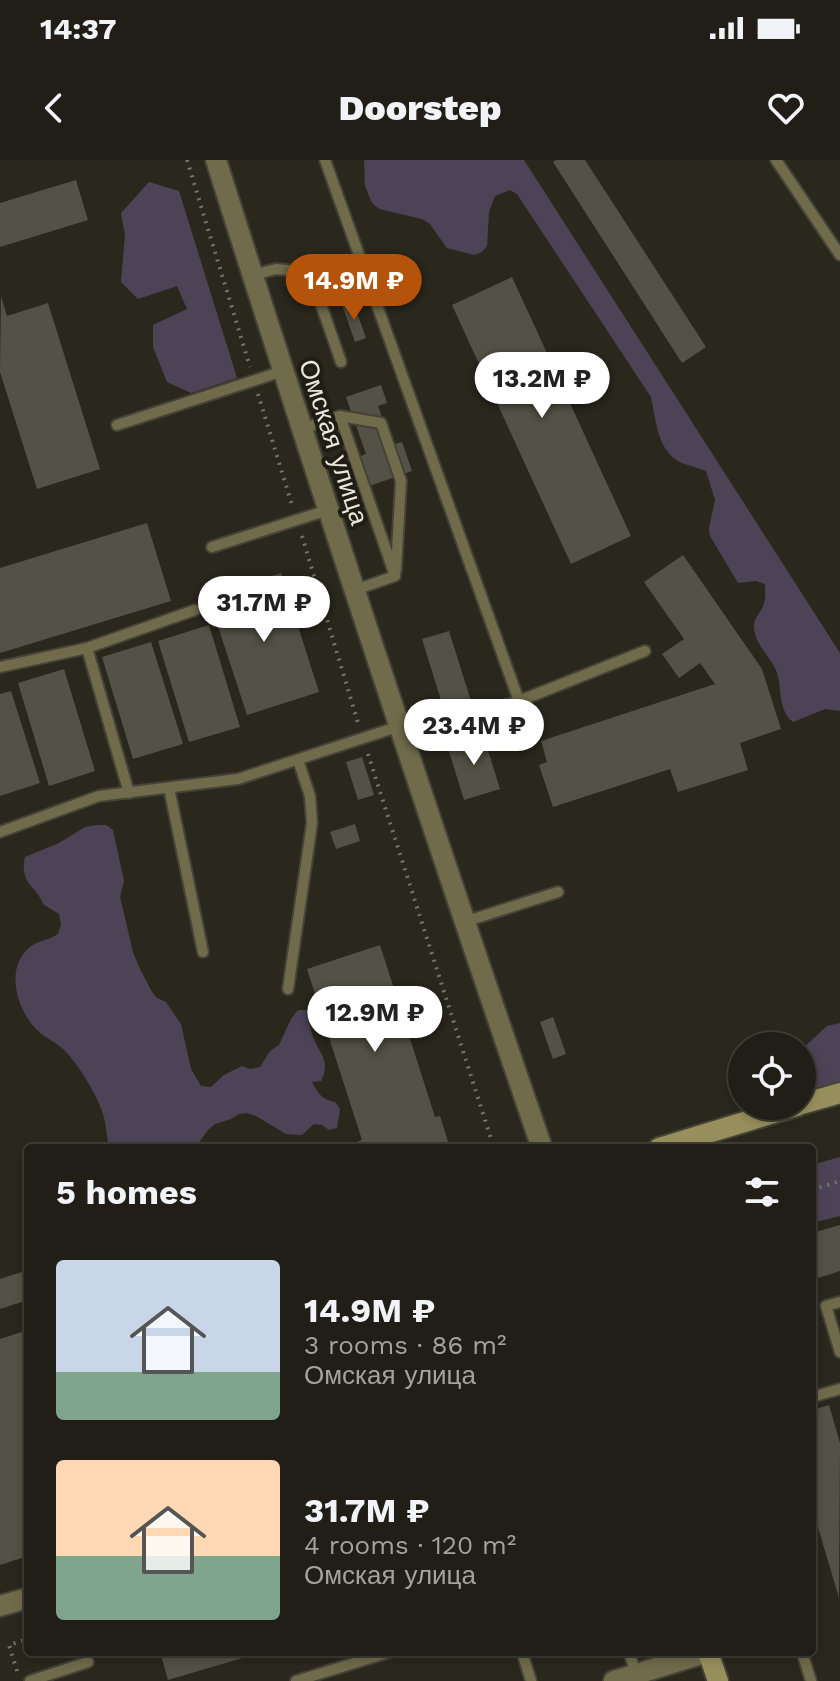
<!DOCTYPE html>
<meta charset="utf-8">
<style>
body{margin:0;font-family:"Work Sans",sans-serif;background:#28271f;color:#f1f3f6;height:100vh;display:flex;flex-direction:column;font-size:30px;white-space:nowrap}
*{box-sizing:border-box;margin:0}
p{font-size:26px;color:#a2a2a1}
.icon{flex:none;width:44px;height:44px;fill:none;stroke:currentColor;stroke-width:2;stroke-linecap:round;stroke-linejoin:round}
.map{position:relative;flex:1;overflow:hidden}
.drawer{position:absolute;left:24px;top:984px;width:792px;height:512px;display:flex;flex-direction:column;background:#201e16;border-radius:8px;box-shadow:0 4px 12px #0003,0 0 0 2px #3d3c35}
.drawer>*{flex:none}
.buttons{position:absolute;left:728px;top:872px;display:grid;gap:16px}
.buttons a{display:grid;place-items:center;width:88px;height:88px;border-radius:50%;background:#201e16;box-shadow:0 4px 12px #0003,0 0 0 2px #3d3c35;font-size:40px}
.price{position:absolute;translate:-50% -68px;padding:0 18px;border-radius:28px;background:#fff;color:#222;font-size:26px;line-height:52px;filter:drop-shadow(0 2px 4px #0008)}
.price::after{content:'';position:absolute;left:50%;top:48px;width:24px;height:18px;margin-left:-12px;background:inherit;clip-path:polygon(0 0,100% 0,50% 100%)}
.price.current{background:#b45309;color:#fff}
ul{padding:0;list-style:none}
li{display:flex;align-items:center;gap:24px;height:200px;padding:0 32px}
li span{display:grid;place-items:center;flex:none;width:224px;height:160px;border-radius:8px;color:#555}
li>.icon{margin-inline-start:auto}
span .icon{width:96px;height:96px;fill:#fffc;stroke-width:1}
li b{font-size:34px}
h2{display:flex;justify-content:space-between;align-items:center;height:96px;padding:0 32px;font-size:34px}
.status{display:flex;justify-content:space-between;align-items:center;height:56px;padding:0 40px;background:#201e16;direction:ltr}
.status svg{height:22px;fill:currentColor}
header{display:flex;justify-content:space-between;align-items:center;height:104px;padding:0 32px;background:#201e16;font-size:36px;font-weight:800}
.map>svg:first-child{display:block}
</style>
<div class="status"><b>14:37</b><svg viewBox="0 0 49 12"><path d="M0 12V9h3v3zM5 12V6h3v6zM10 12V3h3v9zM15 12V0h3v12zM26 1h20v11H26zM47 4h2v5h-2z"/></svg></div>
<header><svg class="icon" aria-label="back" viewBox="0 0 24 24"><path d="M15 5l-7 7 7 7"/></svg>Doorstep<svg class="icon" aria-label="heart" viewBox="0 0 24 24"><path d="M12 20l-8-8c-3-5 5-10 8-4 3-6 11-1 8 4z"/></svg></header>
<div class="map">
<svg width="840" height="1521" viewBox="0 0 840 1521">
<rect width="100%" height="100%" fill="#2a281d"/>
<g fill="#4c4456">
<path d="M364 0H524L840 493V551L825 549 793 562C777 549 783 528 776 510 769 494 755 486 754 466 754 457 762 452 764 443 766 438 765 430 765 424L756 421 738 423 710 376 709 368 715 340 706 311C699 308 690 306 682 303 657 292 656 260 651 237L517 34 510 30 495 36 489 52 487 86 482 92 474 95 447 88 430 64 422 59 379 49 372 43 365 26Z"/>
<polygon points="149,22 179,31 237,218 191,233 167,222 153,187 153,165 187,149 177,126 138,139 121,122 125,75 121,53"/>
<path d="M97 665H106L113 670 124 721 120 737 133 792 139 807 152 832 157 838 166 842 181 864 191 909 201 926 211 927 224 915 242 906 250 909 260 907 270 891 279 885 291 859 298 850H308C309 858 310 868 313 877 320 895 331 901 321 921L312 922C318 933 322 940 335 942L340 949 337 968 329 970 322 965 314 964 302 975 286 974 256 956 247 953 239 954 231 959 215 964 208 970 195 988H109C107 978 106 967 104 957 98 936 81 909 67 893 59 883 46 879 37 870 17 850 4 808 30 787 37 781 49 780 58 774L61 764 59 754 43 744C36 725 19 724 25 697L59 683 85 667Z"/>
<polygon points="840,863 840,922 802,933 802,889 827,866"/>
<polygon points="840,997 840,1056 812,1063 812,1005"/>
</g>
<g fill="#545246">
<polygon points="556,0 585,0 706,187 682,203 553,2"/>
<polygon points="76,20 88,60 0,87 0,43"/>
<polygon points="512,117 631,376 571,404 452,145"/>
<polygon points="1,136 7,156 48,143 100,309 37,329 0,212"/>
<polygon points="353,141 366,178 355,182 342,145"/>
<polygon points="381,225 387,243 378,246 392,285 402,282 412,311 358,330 348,301 366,294 346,237"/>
<polygon points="147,363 171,441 0,493 0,408"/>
<polygon points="683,395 762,509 781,569 740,583 748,610 678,632 670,609 553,647 539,605 547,602 541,581 715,524 700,503 679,518 662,494 684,479 644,422"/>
<polygon points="281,413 319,532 247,555 208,436"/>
<polygon points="209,465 240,567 189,582 158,481"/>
<polygon points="449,471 471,541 444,550 422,479"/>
<polygon points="151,482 183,584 133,599 102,497"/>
<polygon points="64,509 95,611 49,626 18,523"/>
<polygon points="11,531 40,623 0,636 0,534"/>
<polygon points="483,574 500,629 464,640 447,585"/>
<polygon points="362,597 374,635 358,640 346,602"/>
<polygon points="355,664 360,681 336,689 330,672"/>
<polygon points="380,785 435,957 440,956 450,988 341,988 362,980 307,809"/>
<polygon points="553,857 566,894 553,899 540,862"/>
<polygon points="840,1065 840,1111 812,1120 812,1073"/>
<polygon points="28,1110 28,1140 0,1149 0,1119"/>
<polygon points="28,1170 28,1396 0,1405 0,1179"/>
<polygon points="829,1245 840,1283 839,1438 812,1347 812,1250"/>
<polygon points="160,1492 259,1492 259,1493 168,1520"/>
</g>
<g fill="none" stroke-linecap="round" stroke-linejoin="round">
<g stroke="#454338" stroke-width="14">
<g id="service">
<polyline points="325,0 519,541"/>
<polyline points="776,0 840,95"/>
<polyline points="253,115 276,109 298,111 317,133 341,202"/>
<polyline points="340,256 381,263 401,321 396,410"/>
<polyline points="117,265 283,211"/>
<polyline points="302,269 340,256 395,416 355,430"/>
<polyline points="212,387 328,350"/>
<polyline points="0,507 87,488"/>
<polyline points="404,578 519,541 645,491"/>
<polyline points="169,628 203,792"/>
<polyline points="129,633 87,488 195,450"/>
<polyline points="0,672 99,636 238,619 400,566"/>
<polyline points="464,762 558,732"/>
<polyline points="288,829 312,663 310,636 298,600"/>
<polyline points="840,1142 826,1146 840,1192"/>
<polyline points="812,1237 840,1229"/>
<polyline points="522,1492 531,1521"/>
<polyline points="629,1492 636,1514"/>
<polyline points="802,1492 811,1521"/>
<polyline points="30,1521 88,1502"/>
<polyline points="296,1521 390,1492"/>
</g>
</g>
<g stroke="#454338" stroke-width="24">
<g id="minor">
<polyline points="0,1446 28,1438"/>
<polyline points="614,1521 708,1492"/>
</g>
</g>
<g stroke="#454338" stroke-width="24">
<path id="tertiary" d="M216 0C321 331 429 660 542 988"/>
</g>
<g stroke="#454338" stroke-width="24">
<g id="secondary">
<polyline points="802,944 840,933"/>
<polyline points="659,988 797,946"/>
<polyline points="708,1492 718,1521"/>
</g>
</g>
<g stroke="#75736a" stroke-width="4" stroke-dasharray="2 6" stroke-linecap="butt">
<polyline points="187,0 250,207"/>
<polyline points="258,234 292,345"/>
<polyline points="302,376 358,563"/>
<polyline points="368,594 494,988"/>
<polyline points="812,1030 840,1021"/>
<polyline points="17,1511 9,1485 28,1479"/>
</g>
<use href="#service" stroke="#6f6b4b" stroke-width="10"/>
<use href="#minor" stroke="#6f6b4b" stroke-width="20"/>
<use href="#tertiary" stroke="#6f6b4b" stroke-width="20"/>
<use href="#secondary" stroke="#98905c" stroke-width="20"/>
</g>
<g text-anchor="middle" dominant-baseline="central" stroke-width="8" stroke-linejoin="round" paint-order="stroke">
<g font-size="26" fill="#e8e8e0" stroke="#201e14">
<text transform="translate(334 282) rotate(72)">Омская улица</text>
</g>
</g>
</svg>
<div class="buttons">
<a><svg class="icon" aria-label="locate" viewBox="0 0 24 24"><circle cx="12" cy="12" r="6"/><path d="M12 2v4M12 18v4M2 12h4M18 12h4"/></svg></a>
</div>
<b class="price current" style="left:354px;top:162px">14.9M ₽</b>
<b class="price" style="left:542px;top:260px">13.2M ₽</b>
<b class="price" style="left:264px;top:484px">31.7M ₽</b>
<b class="price" style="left:474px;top:607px">23.4M ₽</b>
<b class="price" style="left:375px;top:894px">12.9M ₽</b>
<section class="drawer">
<h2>5 homes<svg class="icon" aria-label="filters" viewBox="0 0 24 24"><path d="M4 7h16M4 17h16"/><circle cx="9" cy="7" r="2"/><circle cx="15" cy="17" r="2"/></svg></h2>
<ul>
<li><span style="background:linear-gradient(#c9d6e8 70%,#7fa58c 0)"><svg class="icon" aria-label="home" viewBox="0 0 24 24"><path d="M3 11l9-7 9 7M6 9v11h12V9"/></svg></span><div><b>14.9M ₽</b><p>3 rooms · 86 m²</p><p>Омская улица</p></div></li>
<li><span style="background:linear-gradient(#ffd9b3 60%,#7fa58c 0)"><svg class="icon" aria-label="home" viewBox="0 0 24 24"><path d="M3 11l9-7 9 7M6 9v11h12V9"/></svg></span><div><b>31.7M ₽</b><p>4 rooms · 120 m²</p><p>Омская улица</p></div></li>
</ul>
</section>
</div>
